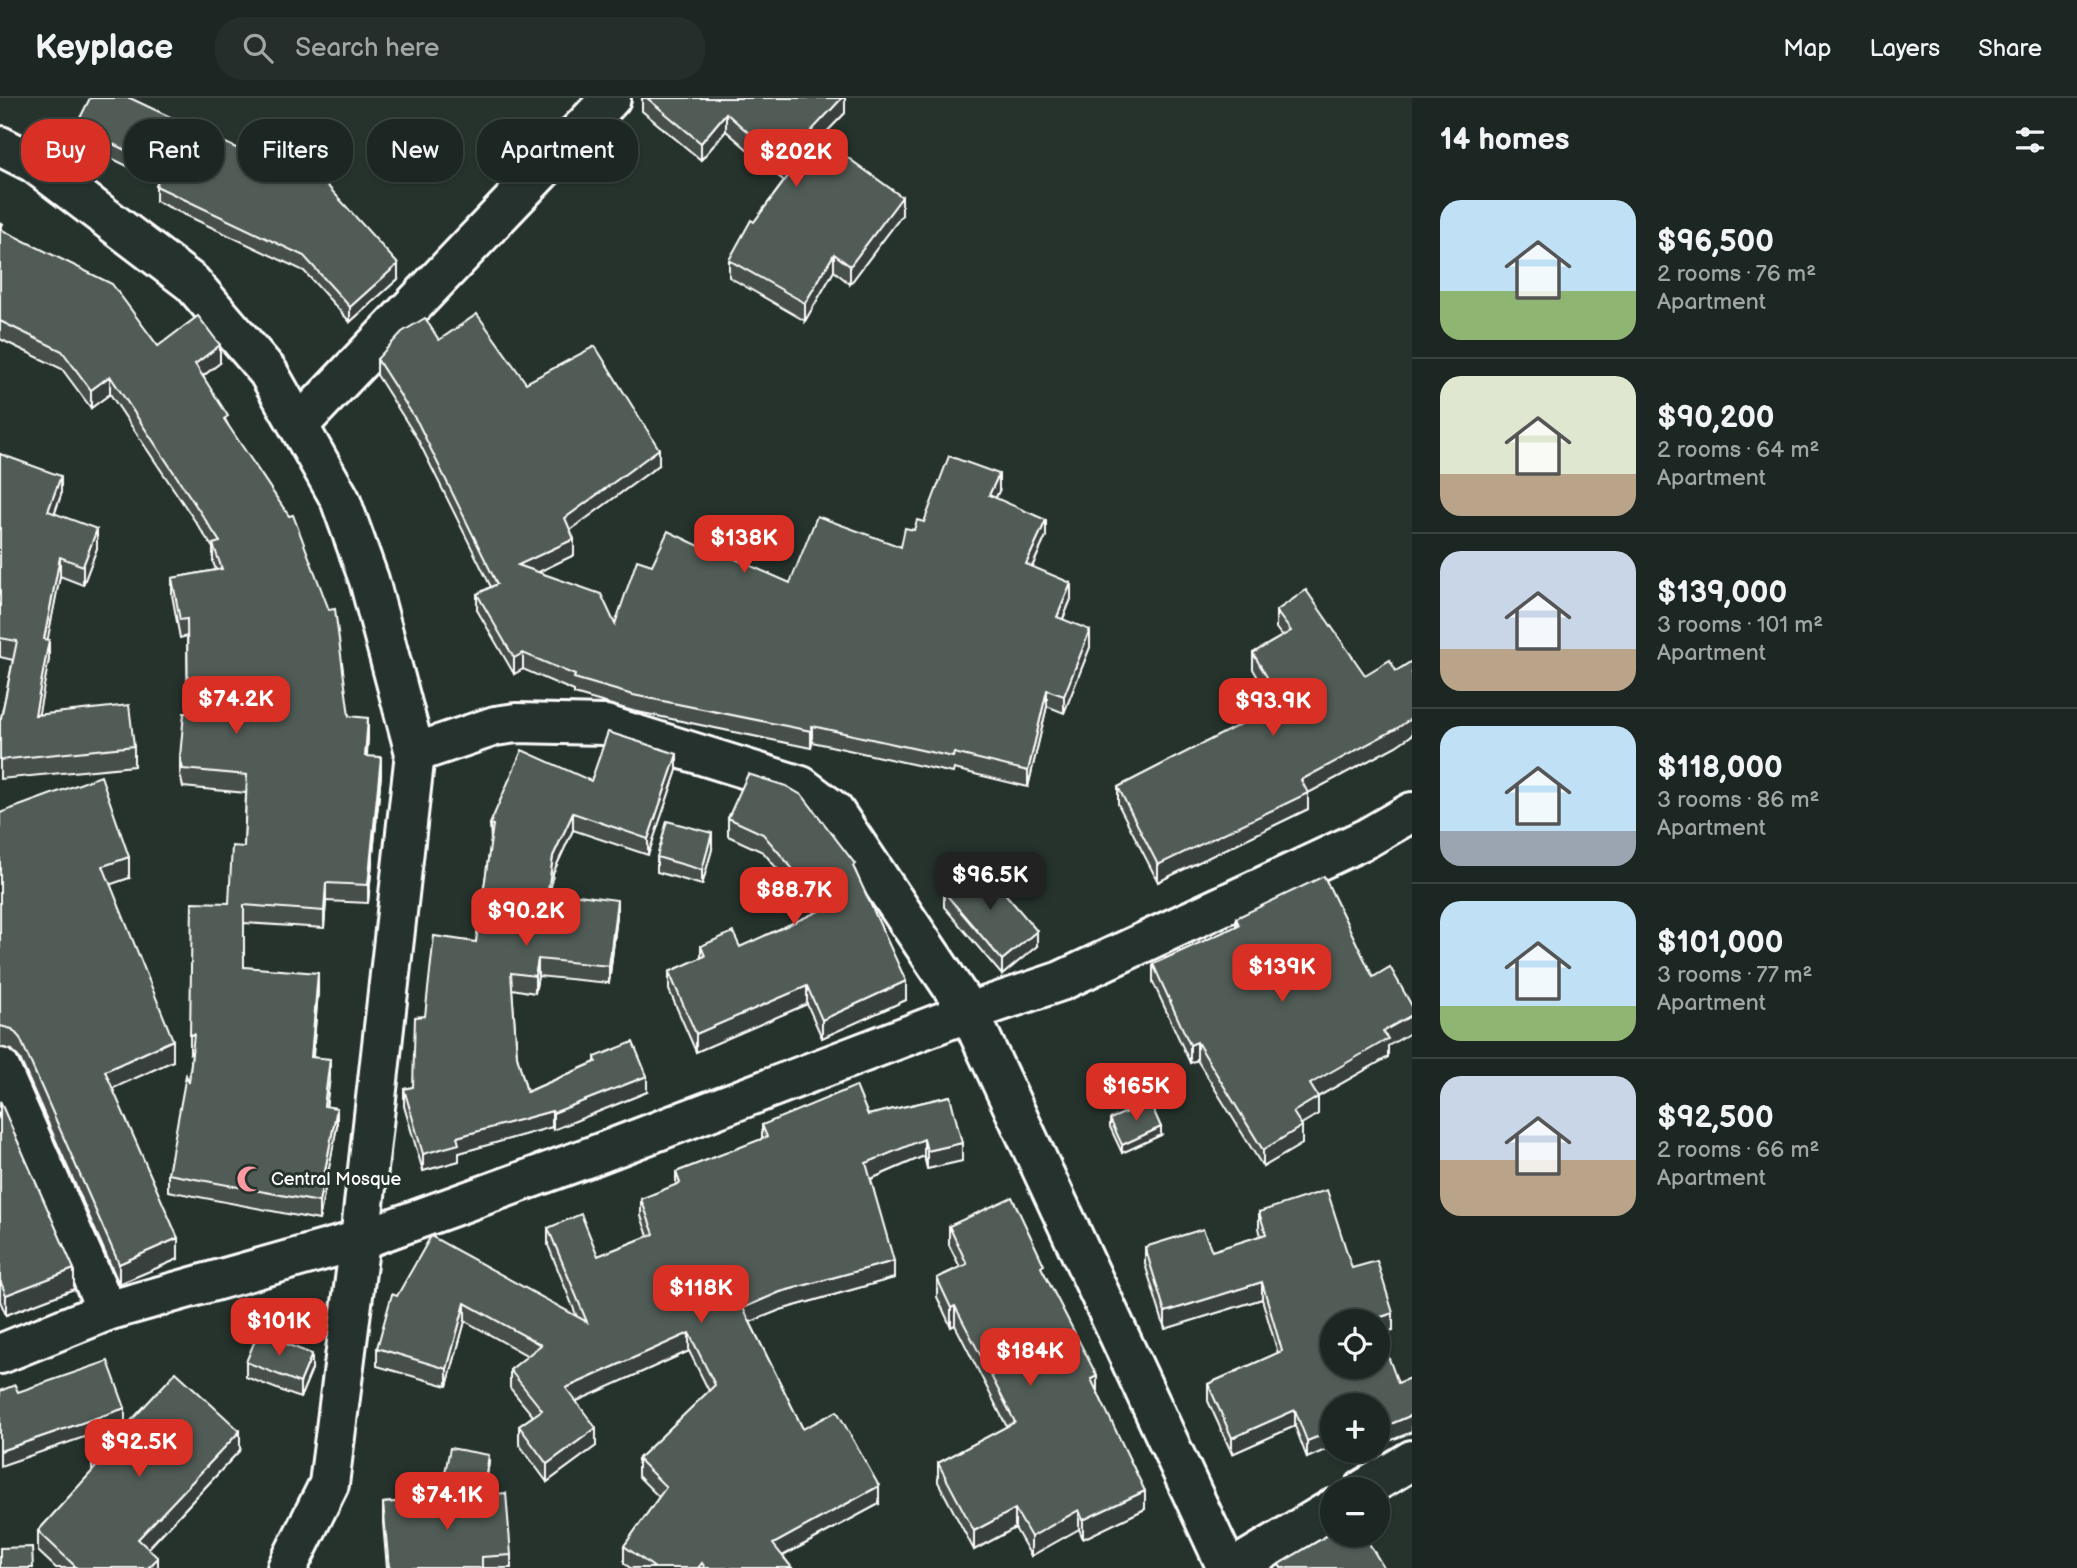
<!DOCTYPE html>
<meta charset="utf-8">
<style>
body{margin:0;font-family:"Balsamiq Sans",sans-serif;background:#252e2a;color:#f1f3f6;height:100vh;display:flex;flex-direction:column;font-size:26px;white-space:nowrap}
*{box-sizing:border-box;margin:0}
p{font-size:23px;color:#a0a5a5}
.icon{flex:none;width:38px;height:38px;fill:none;stroke:currentColor;stroke-width:2;stroke-linecap:round;stroke-linejoin:round}
.map{position:relative;flex:1;overflow:hidden}
.sheet{display:flex;flex-direction:column;background:#1c2622;width:665px}
.sheet>*{flex:none}
.guide{position:absolute;left:21px;top:21px;width:665px;height:63px;display:flex;gap:14px}
.fabs{position:absolute;left:1320px;top:1211px;display:grid;gap:14px}
.fabs a{display:grid;place-items:center;width:70px;height:70px;border-radius:50%;background:#1c2622;box-shadow:0 2px 5px #0004,0 0 0 2px #3a4340;font-size:35px}
.price{position:absolute;translate:-50% -60px;padding:0 16px;border-radius:14px;background:#d93025;color:#fff;font-size:23px;line-height:46px;filter:drop-shadow(0 2px 4px #0008)}
.price::after{content:'';position:absolute;left:50%;top:42px;width:21px;height:16px;margin-left:-10px;background:inherit;clip-path:polygon(0 0,100% 0,50% 100%)}
.price.selected{background:#222;color:#fff}
ul{padding:0;list-style:none}
li{display:flex;align-items:center;gap:21px;height:175px;padding:0 28px}
li+li{border-top:2px solid #3a4340}
li span{display:grid;place-items:center;flex:none;width:196px;height:140px;border-radius:21px;color:#555}
li>.icon{margin-inline-start:auto}
span .icon{width:84px;height:84px;fill:#fffc;stroke-width:1}
li b{font-size:30px}
h2{display:flex;justify-content:space-between;align-items:center;height:84px;padding:0 28px;font-size:30px}
.chip{padding:0 24px;border-radius:28px;background:#1c2622;box-shadow:0 2px 5px #0004,0 0 0 2px #3a4340;font-size:24px;line-height:63px}
.chip.selected{background:#d93025;color:#fff}
header{display:flex;align-items:center;gap:42px;box-sizing:border-box;height:98px;padding:0 35px;background:#1c2622;border-bottom:2px solid #3a4340}
header strong{font-size:33px}
nav{display:flex;gap:38px;margin-inline-start:auto;font-size:24px}
.search{width:490px;height:63px;background:#252e2a;display:flex;align-items:center;gap:18px;box-sizing:border-box;padding:0 24px;border-radius:28px;color:#a0a5a5;font-size:26px}
main{display:flex;flex:1;min-height:0}
.map>svg:first-child{display:block}
</style>
<header>
<strong>Keyplace</strong>
<div class="search"><svg class="icon" aria-label="search" viewBox="0 0 24 24"><circle cx="10" cy="10" r="6"/><path d="M15 15l6 6"/></svg>Search here</div>
<nav><a>Map</a><a>Layers</a><a>Share</a></nav>
</header>
<main>
<div class="map">
<svg width="1412" height="1470" viewBox="0 0 1412 1470">
<rect width="100%" height="100%" fill="#26332d"/>
<filter id="ink" filterUnits="userSpaceOnUse"><feTurbulence type="fractalNoise" baseFrequency=".0143" numOctaves="2"/><feDisplacementMap in="SourceGraphic" scale="14" xChannelSelector="R" yChannelSelector="G"/><feConvolveMatrix kernelMatrix="1 2 1 2 8 2 1 2 1" color-interpolation-filters="sRGB"/></filter>
<g filter="url(#ink)">
<g fill="none" stroke-linecap="round" stroke-linejoin="round">
<g stroke="#fff" stroke-width="44">
<g id="minor">
<polyline points="0,48 34,65 192,185 268,274 340,401 369,482 415,655 360,1142 107,1213 0,1256"/>
<polyline points="299,327 611,0"/>
<polyline points="415,655 495,628 516,625 605,627 801,688 834,713 969,914 1227,1470"/>
<polyline points="0,970 107,1213"/>
<polyline points="1364,1391 1412,1362"/>
<polyline points="1234,1470 1332,1411"/>
</g>
</g>
<g stroke="#fff" stroke-width="44">
<polyline id="tertiary" points="287,1470 329,1386 360,1142 595,1057 969,914 1061,883 1367,740 1412,714"/>
</g>
<use href="#minor" stroke="#26332d" stroke-width="38"/>
<use href="#tertiary" stroke="#26332d" stroke-width="38"/>
</g>
<g fill="#464f4b" stroke="#fff" stroke-width="2">
<polygon points="642,0 845,0 845,15 821,40 902,117 850,186 834,173 805,223 729,179 729,162 754,124 784,83 726,33 701,62 642,13"/>
<polygon points="76,28 398,181 350,224 304,173 156,103 156,88 158,83 76,43"/>
<polygon points="0,125 3,133 158,248 220,265 203,278 228,327 349,618 368,638 367,658 381,677 368,805 326,803 324,830 244,825 244,869 318,893 313,959 330,979 326,1008 337,1028 319,1122 168,1093 168,1076 189,985 192,954 190,955 244,749 246,695 183,689 180,676 180,659 188,615 187,538 180,540 172,497 172,480 216,472 213,464 213,450 110,296 91,310 62,271 0,241"/>
<polygon points="439,242 526,285 659,367 570,432 574,457 538,474 615,526 652,467 714,455 790,485 901,449 914,432 924,424 999,393 995,400 1046,438 1032,469 1071,501 1063,521 1090,549 1064,615 1047,608 1028,689 954,671 953,675 812,644 811,650 633,613 574,596 574,593 523,571 514,576 477,512 477,496 491,489 418,342 377,277 377,261"/>
<polygon points="0,356 61,397 55,415 97,450 83,487 60,478 47,542 49,561 38,616 134,648 134,668 0,681 0,620 1,620 13,562 0,559"/>
<polygon points="1276,513 1365,577 1396,573 1412,563 1412,637 1396,648 1308,695 1308,711 1158,784 1118,706 1118,689 1275,609 1253,571 1253,555 1282,538 1276,530"/>
<polygon points="677,672 648,757 573,732 553,775 550,794 617,818 609,885 538,878 535,895 512,891 517,958 527,994 595,964 595,959 647,994 553,1032 552,1029 459,1055 459,1063 423,1073 404,1008 404,991 413,989 476,844 491,743 490,726 591,683"/>
<polygon points="0,715 129,780 110,786 173,963 112,990 178,1161 119,1186 20,961 12,952 0,949"/>
<polygon points="728,720 855,772 906,902 822,940 807,906 696,954 669,892 669,874 701,860 701,848 740,849 815,815 763,754 728,738"/>
<polygon points="712,751 702,787 657,774 657,759"/>
<polygon points="944,794 1037,848 1002,877 944,809"/>
<polygon points="1236,820 1388,948 1388,959 1318,999 1318,1016 1300,1026 1302,1046 1263,1069 1197,962 1190,965 1153,884 1153,866 1236,829"/>
<polygon points="950,998 962,1063 927,1071 924,1058 871,1081 894,1180 780,1212 750,1224 803,1331 879,1406 783,1458 792,1470 630,1470 624,1465 624,1448 659,1399 638,1378 638,1361 709,1293 689,1253 576,1303 596,1348 547,1384 519,1346 519,1328 533,1318 510,1290 510,1272 528,1258 465,1223 447,1288 377,1268 377,1250 397,1198 577,1219 548,1147 548,1130 598,1158 648,1138 641,1118 641,1101 676,1087 676,1074 762,1041 762,1027 868,1017"/>
<polygon points="0,1003 74,1191 6,1217 0,1203"/>
<polygon points="1110,1021 1161,1037 1122,1055 1110,1029"/>
<polygon points="1259,1114 1352,1170 1393,1232 1380,1236 1379,1347 1377,1344 1377,1307 1307,1360 1295,1328 1232,1356 1208,1303 1208,1286 1278,1255 1262,1201 1165,1231 1145,1166 1145,1149 1212,1153 1261,1138 1259,1130"/>
<polygon points="949,1128 1044,1175 1097,1292 1145,1411 1083,1441 1079,1431 1031,1458 1015,1430 974,1452 938,1384 938,1365 1007,1329 955,1227 951,1229 937,1199 937,1180 960,1169 949,1147"/>
<polygon points="246,1264 312,1271 300,1300 246,1279"/>
<polygon points="240,1352 148,1451 158,1470 56,1470 38,1453 38,1433 92,1374 92,1365"/>
<polygon points="489,1364 484,1397 511,1457 511,1470 387,1470 383,1425 383,1405 466,1398 443,1391 443,1384"/>
</g>
<g fill="#39403d" stroke="#fff" stroke-width="2">
<polygon points="842,0 845,0 845,15 811,50 811,33"/>
<polygon points="726,15 726,33 701,62 701,45"/>
<polygon points="902,99 902,117 850,186 850,168"/>
<polygon points="834,156 834,173 805,223 805,205"/>
<polygon points="398,166 398,181 350,224 350,209"/>
<polygon points="220,247 220,265 195,284 195,266"/>
<polygon points="110,278 110,296 91,310 91,292"/>
<polygon points="659,351 659,367 565,436 565,420"/>
<polygon points="999,376 999,393 989,413 989,397"/>
<polygon points="61,378 61,397 48,432 48,413"/>
<polygon points="1046,422 1046,438 1026,482 1026,466"/>
<polygon points="97,431 97,450 83,487 83,468"/>
<polygon points="574,441 574,457 518,484 518,467"/>
<polygon points="60,459 60,478 44,560 44,541"/>
<polygon points="1071,485 1071,501 1057,535 1057,519"/>
<polygon points="1090,532 1090,549 1064,615 1064,598"/>
<polygon points="49,542 49,561 35,636 35,617"/>
<polygon points="523,555 523,571 514,576 514,560"/>
<polygon points="1047,592 1047,608 1028,689 1028,673"/>
<polygon points="368,620 368,638 365,676 365,658"/>
<polygon points="1412,620 1412,637 1396,648 1308,695 1308,711 1158,784 1158,767 1301,682"/>
<polygon points="812,628 812,644 811,650 811,633"/>
<polygon points="677,656 677,672 648,757 648,741"/>
<polygon points="381,659 381,677 368,805 368,787"/>
<polygon points="573,715 573,732 553,775 548,810 548,793 553,758"/>
<polygon points="712,735 712,751 702,787 702,772"/>
<polygon points="129,759 129,780 103,789 103,768"/>
<polygon points="326,785 326,803 324,830 324,813"/>
<polygon points="617,802 617,818 609,885 609,868"/>
<polygon points="1037,833 1037,848 1002,877 1002,862"/>
<polygon points="538,861 538,878 535,895 535,878"/>
<polygon points="318,875 318,893 311,977 311,959"/>
<polygon points="906,883 906,902 822,940 822,922"/>
<polygon points="807,888 807,906 696,954 696,936"/>
<polygon points="1412,917 1412,934 1388,948 1388,959 1310,1003 1310,986 1383,933"/>
<polygon points="194,936 194,953 190,955 190,937"/>
<polygon points="173,942 173,963 105,994 105,973"/>
<polygon points="1197,944 1197,962 1190,965 1190,947"/>
<polygon points="330,961 330,979 324,1026 324,1008"/>
<polygon points="647,978 647,994 553,1032 553,1015"/>
<polygon points="1318,999 1318,1016 1293,1031 1293,1014"/>
<polygon points="337,1010 337,1028 319,1122 319,1104"/>
<polygon points="552,1013 552,1029 459,1055 459,1063 423,1073 423,1056 457,1039"/>
<polygon points="1302,1028 1302,1046 1263,1069 1263,1052"/>
<polygon points="1161,1029 1161,1037 1122,1055 1122,1047"/>
<polygon points="924,1041 924,1058 866,1083 866,1065"/>
<polygon points="962,1045 962,1063 927,1071 927,1053"/>
<polygon points="178,1140 178,1161 119,1186 119,1166"/>
<polygon points="894,1163 894,1180 780,1212 743,1227 743,1210 780,1194"/>
<polygon points="74,1171 74,1191 6,1217 6,1197"/>
<polygon points="1262,1184 1262,1201 1165,1231 1165,1214"/>
<polygon points="465,1205 465,1223 447,1288 447,1271"/>
<polygon points="955,1208 955,1227 951,1229 951,1210"/>
<polygon points="1393,1215 1393,1232 1377,1236 1377,1223 1375,1223 1375,1221"/>
<polygon points="689,1235 689,1253 566,1308 566,1290"/>
<polygon points="312,1256 312,1271 300,1300 300,1285"/>
<polygon points="1097,1278 1097,1297 1091,1281"/>
<polygon points="125,1310 125,1325 0,1368 0,1353"/>
<polygon points="1295,1312 1295,1328 1232,1356 1232,1340"/>
<polygon points="1412,1317 1412,1334 1379,1347 1379,1331"/>
<polygon points="596,1330 596,1348 547,1384 547,1366"/>
<polygon points="240,1333 240,1352 138,1461 138,1441"/>
<polygon points="1332,1333 1332,1349 1307,1360 1307,1343"/>
<polygon points="489,1357 489,1364 483,1403 483,1395"/>
<polygon points="879,1388 879,1406 773,1463 773,1446"/>
<polygon points="1145,1393 1145,1411 1083,1441 1083,1422"/>
<polygon points="1015,1411 1015,1430 974,1452 974,1433"/>
<polygon points="1079,1412 1079,1431 1031,1458 1031,1439"/>
<polygon points="158,1460 158,1470 148,1470"/>
</g>
<g fill="#515c57" stroke="#fff" stroke-width="2">
<polygon points="90,0 130,0 270,66 274,60 326,86 398,166 350,209 304,158 156,88 164,71 76,28"/>
<polygon points="647,0 842,0 811,33 902,99 850,168 834,156 805,205 729,162 751,122 754,124 792,73 726,15 701,45"/>
<polygon points="0,125 3,126 0,131 112,186 158,248 198,218 220,247 195,266 228,318 224,321 289,418 293,417 329,512 335,511 349,618 368,620 365,658 381,659 368,787 326,785 324,813 244,807 244,869 318,875 311,959 330,961 324,1008 337,1010 319,1104 168,1076 186,977 189,985 194,936 190,937 192,804 229,805 232,748 244,749 247,677 183,671 180,659 184,615 188,615 187,521 180,522 172,480 222,471 213,446 220,444 110,278 91,292 62,253 0,223"/>
<polygon points="477,216 526,285 595,248 659,351 565,420 574,441 518,467 601,496 615,526 637,462 652,467 668,433 714,455 715,452 790,485 817,418 901,449 905,430 914,432 917,422 924,424 949,358 999,376 989,397 1046,422 1026,466 1071,485 1057,519 1090,532 1064,598 1047,592 1028,673 954,655 953,659 812,628 811,633 633,597 574,580 575,577 523,555 514,560 477,496 497,486 418,325 377,261 402,234 425,220 439,242"/>
<polygon points="0,356 61,378 48,413 97,431 83,468 60,459 44,541 49,542 35,617 129,607 134,648 0,662 0,620 1,620 17,543 0,540"/>
<polygon points="1306,492 1365,577 1390,562 1396,573 1412,563 1412,620 1396,631 1301,682 1308,695 1158,767 1118,689 1282,605 1253,555 1291,533 1276,513"/>
<polygon points="608,634 677,656 648,741 573,715 553,758 548,793 617,802 609,868 538,861 535,878 511,875 517,958 527,994 596,964 595,959 633,944 647,978 553,1015 552,1013 457,1039 459,1046 423,1056 404,991 413,989 415,919 425,918 434,838 476,844 493,727 490,726 522,652 591,683"/>
<polygon points="748,676 786,688 803,698 855,766 853,768 906,883 822,922 807,888 696,936 669,874 705,858 701,848 733,834 740,849 826,810 763,736 728,720"/>
<polygon points="101,678 129,759 103,768 173,942 105,973 178,1140 119,1166 20,940 12,931 0,928 0,715"/>
<polygon points="667,723 712,735 702,772 657,759"/>
<polygon points="979,765 1037,833 1002,862 944,794"/>
<polygon points="1324,778 1373,879 1390,869 1412,908 1412,917 1383,933 1388,941 1310,986 1318,999 1293,1014 1302,1028 1263,1052 1197,944 1190,947 1153,866 1239,827 1236,820"/>
<polygon points="856,988 868,1017 950,998 962,1045 927,1053 924,1041 866,1065 894,1163 780,1194 743,1210 803,1331 837,1313 879,1388 773,1446 792,1470 705,1470 702,1465 698,1470 655,1470 624,1448 666,1389 638,1361 715,1287 689,1235 566,1290 596,1330 547,1366 519,1328 542,1312 510,1272 541,1247 465,1205 447,1271 377,1250 392,1196 397,1198 431,1138 587,1224 548,1130 581,1116 598,1158 654,1136 641,1101 680,1085 676,1074 767,1039 762,1027"/>
<polygon points="0,1003 74,1171 6,1197 0,1182"/>
<polygon points="1150,1004 1161,1029 1122,1047 1110,1021"/>
<polygon points="1327,1092 1352,1170 1377,1163 1393,1215 1375,1221 1375,1223 1332,1223 1332,1269 1377,1269 1377,1228 1398,1285 1412,1279 1412,1317 1379,1331 1377,1327 1377,1307 1332,1307 1332,1333 1307,1343 1295,1312 1232,1340 1208,1286 1282,1253 1262,1184 1165,1214 1145,1149 1203,1131 1212,1153 1266,1136 1259,1114"/>
<polygon points="1012,1099 1044,1167 1041,1169 1097,1278 1091,1281 1145,1393 1083,1422 1079,1412 1031,1439 1015,1411 974,1433 938,1365 1015,1324 955,1208 951,1210 937,1180 967,1166 949,1128"/>
<polygon points="258,1235 312,1256 300,1285 246,1264"/>
<polygon points="108,1263 125,1310 0,1353 0,1293 15,1287 18,1294"/>
<polygon points="176,1274 240,1333 138,1441 158,1460 148,1470 77,1470 38,1433 96,1369 92,1365"/>
<polygon points="450,1350 489,1357 483,1395 443,1384"/>
<polygon points="506,1395 511,1457 482,1459 482,1470 389,1470 383,1405"/>
<polygon points="1332,1435 1332,1437 1364,1437 1384,1470 1281,1470 1279,1466"/>
<polygon points="32,1449 33,1470 0,1470 0,1450"/>
</g>
</g>
<defs>
<g id="mosque-bare" transform="scale(2.1)"><path d="M3.5-4.9A6 6 0 1 0 3.5 4.9A5 5 0 1 1 3.5-4.9Z" fill="#ff9aa2" stroke="#26332d" stroke-width="2.5" paint-order="stroke"/></g>
</defs>
<g fill-rule="evenodd">
<use href="#mosque-bare" x="250" y="1081"/>
</g>
<g text-anchor="middle" dominant-baseline="central" stroke-width="6" stroke-linejoin="round" paint-order="stroke">
<g font-size="18" fill="#fff" stroke="#26332d" text-anchor="start">
<text x="271" y="1081">Central Mosque</text>
</g>
</g>
</svg>
<div class="fabs">
<a><svg class="icon" aria-label="locate" viewBox="0 0 24 24"><circle cx="12" cy="12" r="6"/><path d="M12 2v4M12 18v4M2 12h4M18 12h4"/></svg></a>
<a>+</a>
<a>−</a>
</div>
<b class="price" style="left:796px;top:91px">$202K</b>
<b class="price" style="left:744px;top:477px">$138K</b>
<b class="price" style="left:236px;top:638px">$74.2K</b>
<b class="price" style="left:1273px;top:640px">$93.9K</b>
<b class="price selected" style="left:990px;top:814px">$96.5K</b>
<b class="price" style="left:794px;top:829px">$88.7K</b>
<b class="price" style="left:526px;top:850px">$90.2K</b>
<b class="price" style="left:1282px;top:906px">$139K</b>
<b class="price" style="left:1136px;top:1025px">$165K</b>
<b class="price" style="left:701px;top:1227px">$118K</b>
<b class="price" style="left:279px;top:1260px">$101K</b>
<b class="price" style="left:1030px;top:1290px">$184K</b>
<b class="price" style="left:139px;top:1381px">$92.5K</b>
<b class="price" style="left:447px;top:1434px">$74.1K</b>
<div class="guide">
<a class="chip selected">Buy</a>
<a class="chip">Rent</a>
<a class="chip">Filters</a>
<a class="chip">New</a>
<a class="chip">Apartment</a>
</div>
</div>
<section class="sheet">
<h2>14 homes<svg class="icon" aria-label="filters" viewBox="0 0 24 24"><path d="M4 7h16M4 17h16"/><circle cx="9" cy="7" r="2"/><circle cx="15" cy="17" r="2"/></svg></h2>
<ul>
<li><span style="background:linear-gradient(#bfe0f5 65%,#8fb573 0)"><svg class="icon" aria-label="home" viewBox="0 0 24 24"><path d="M3 11l9-7 9 7M6 9v11h12V9"/></svg></span><div><b>$96,500</b><p>2 rooms · 76 m²</p><p>Apartment</p></div></li>
<li><span style="background:linear-gradient(#dfe7d0 70%,#b9a48a 0)"><svg class="icon" aria-label="home" viewBox="0 0 24 24"><path d="M3 11l9-7 9 7M6 9v11h12V9"/></svg></span><div><b>$90,200</b><p>2 rooms · 64 m²</p><p>Apartment</p></div></li>
<li><span style="background:linear-gradient(#c9d6e8 70%,#b9a48a 0)"><svg class="icon" aria-label="home" viewBox="0 0 24 24"><path d="M3 11l9-7 9 7M6 9v11h12V9"/></svg></span><div><b>$139,000</b><p>3 rooms · 101 m²</p><p>Apartment</p></div></li>
<li><span style="background:linear-gradient(#bfe0f5 75%,#9aa5b1 0)"><svg class="icon" aria-label="home" viewBox="0 0 24 24"><path d="M3 11l9-7 9 7M6 9v11h12V9"/></svg></span><div><b>$118,000</b><p>3 rooms · 86 m²</p><p>Apartment</p></div></li>
<li><span style="background:linear-gradient(#bfe0f5 75%,#8fb573 0)"><svg class="icon" aria-label="home" viewBox="0 0 24 24"><path d="M3 11l9-7 9 7M6 9v11h12V9"/></svg></span><div><b>$101,000</b><p>3 rooms · 77 m²</p><p>Apartment</p></div></li>
<li><span style="background:linear-gradient(#c9d6e8 60%,#b9a48a 0)"><svg class="icon" aria-label="home" viewBox="0 0 24 24"><path d="M3 11l9-7 9 7M6 9v11h12V9"/></svg></span><div><b>$92,500</b><p>2 rooms · 66 m²</p><p>Apartment</p></div></li>
</ul>
</section>
</main>
